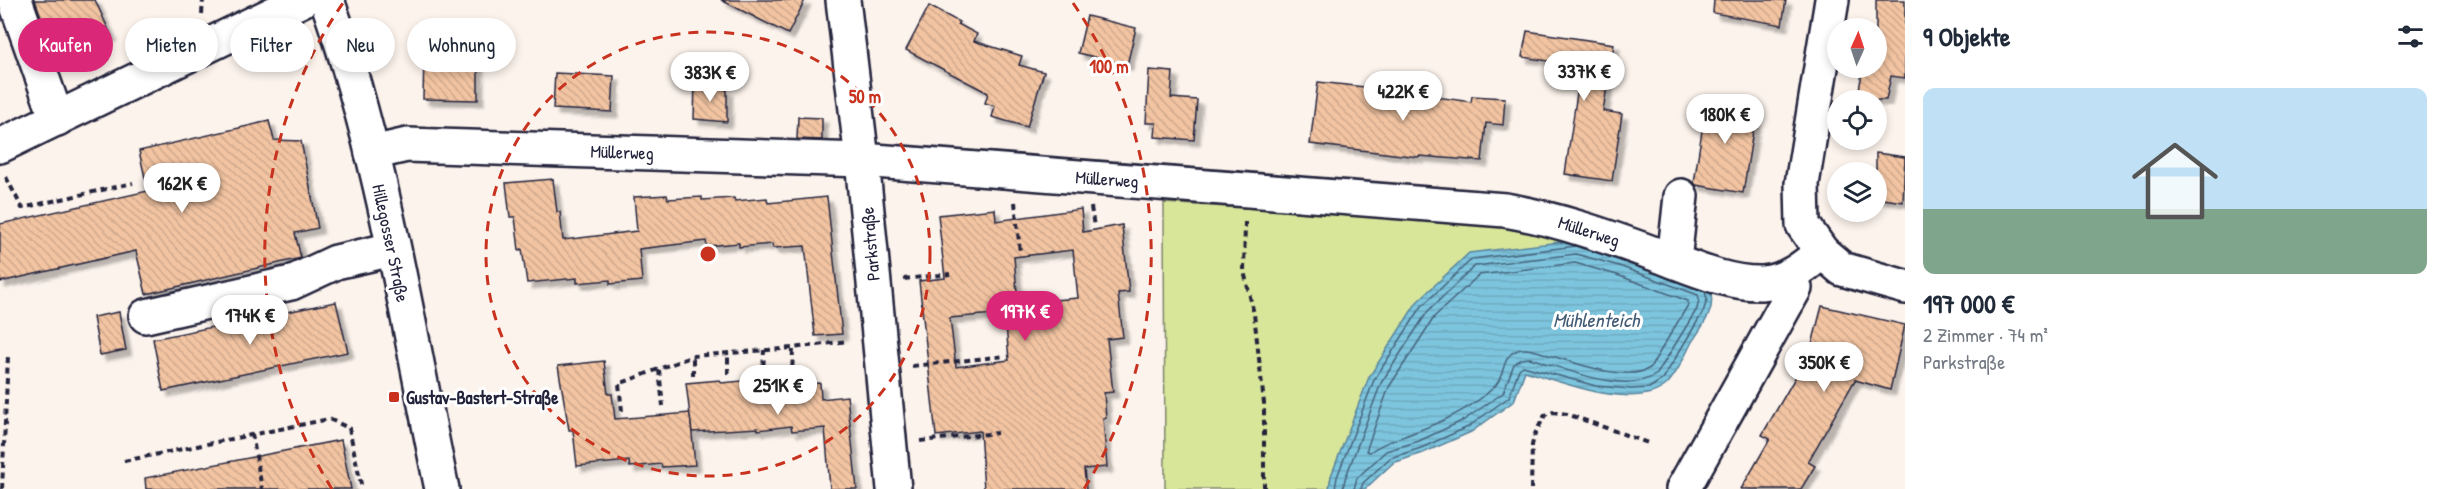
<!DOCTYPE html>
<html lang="de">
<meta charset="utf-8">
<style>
body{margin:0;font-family:"Patrick Hand",sans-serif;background:#f6f6f7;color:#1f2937;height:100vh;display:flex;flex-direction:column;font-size:22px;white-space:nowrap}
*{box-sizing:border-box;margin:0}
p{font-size:20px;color:#747a83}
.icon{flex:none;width:33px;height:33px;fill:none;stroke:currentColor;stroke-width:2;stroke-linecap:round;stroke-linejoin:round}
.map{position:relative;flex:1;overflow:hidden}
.side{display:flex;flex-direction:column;background:#fff;width:540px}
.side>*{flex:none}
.top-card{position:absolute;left:18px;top:18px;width:570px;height:54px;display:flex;gap:12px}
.needle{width:39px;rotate:3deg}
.fabs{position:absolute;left:1827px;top:18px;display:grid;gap:12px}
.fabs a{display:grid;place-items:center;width:60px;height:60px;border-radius:50%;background:#fff;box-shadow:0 3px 9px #0003;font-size:30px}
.price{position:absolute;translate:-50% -51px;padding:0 14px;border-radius:21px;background:#fff;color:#222;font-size:20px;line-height:39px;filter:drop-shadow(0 2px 3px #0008)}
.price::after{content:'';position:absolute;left:50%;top:36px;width:18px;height:14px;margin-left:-9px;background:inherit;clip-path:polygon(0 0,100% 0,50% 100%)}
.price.selected{background:#db2777;color:#fff}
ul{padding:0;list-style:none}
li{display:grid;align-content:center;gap:12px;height:318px;padding:0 18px}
li span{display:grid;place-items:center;height:186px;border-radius:12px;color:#555}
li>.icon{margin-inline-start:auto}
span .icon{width:108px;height:108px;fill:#fffc;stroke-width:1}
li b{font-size:26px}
h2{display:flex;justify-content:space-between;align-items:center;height:72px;padding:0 18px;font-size:26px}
.pill{padding:0 21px;border-radius:27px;background:#fff;box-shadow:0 3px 9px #0003;font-size:21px;line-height:54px}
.pill.selected{background:#db2777;color:#fff}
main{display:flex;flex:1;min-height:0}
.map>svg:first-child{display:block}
</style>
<main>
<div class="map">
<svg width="1905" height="489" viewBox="0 0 1905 489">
<defs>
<pattern id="water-rules" width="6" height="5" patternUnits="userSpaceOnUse" patternTransform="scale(1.5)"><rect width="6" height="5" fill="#7dc5de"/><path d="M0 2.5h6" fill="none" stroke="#6ca9bf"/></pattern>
<pattern id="building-back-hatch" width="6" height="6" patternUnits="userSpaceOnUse" patternTransform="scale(1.5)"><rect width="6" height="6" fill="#f2c4a2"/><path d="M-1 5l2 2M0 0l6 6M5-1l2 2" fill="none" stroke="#cfa88c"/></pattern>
<filter id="shadow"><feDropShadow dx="5.5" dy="5.5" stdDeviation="1.5" flood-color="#0004"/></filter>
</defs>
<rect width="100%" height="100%" fill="#fcf3ec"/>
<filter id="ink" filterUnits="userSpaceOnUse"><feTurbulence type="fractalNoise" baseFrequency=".0167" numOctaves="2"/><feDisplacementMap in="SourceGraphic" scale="12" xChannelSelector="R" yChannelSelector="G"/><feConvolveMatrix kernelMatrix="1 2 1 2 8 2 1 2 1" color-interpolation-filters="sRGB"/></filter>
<g filter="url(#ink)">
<polygon fill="#d8e69a" stroke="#7d846a" stroke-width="1.5" points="1277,198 1513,225 1577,240 1331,476 1329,489 1165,489 1164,203 1276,210"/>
<path fill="url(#water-rules)" stroke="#59849d" stroke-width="1.5" d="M1577 240 1709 284C1717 310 1706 320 1692 342 1685 355 1677 375 1666 385 1635 412 1559 381 1525 371L1514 401 1471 432 1423 453 1393 463 1365 489H1329L1331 476 1369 377 1417 302 1469 253Z"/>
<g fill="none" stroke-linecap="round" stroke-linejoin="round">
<g stroke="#46637c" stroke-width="1.5">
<path d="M1575 263 1617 275 1688 301V305L1650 368C1626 383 1574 362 1549 355 1540 352 1531 348 1522 349 1499 353 1507 376 1494 387 1473 408 1442 422 1415 432 1399 439 1384 441 1370 452L1366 451 1389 387 1435 316 1479 275Z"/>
<polyline points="1335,489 1337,477 1374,380 1422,306 1472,259 1576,246 1584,249"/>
<path d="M1343 489 1345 479 1381 383 1428 311 1475 266 1576 254 1619 266 1698 295 1699 300 1697 309 1657 374C1626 396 1563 368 1530 358L1521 359 1514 364 1503 393 1464 420 1419 441 1386 451 1357 478 1354 489"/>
<polyline points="1361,489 1363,483 1390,458 1421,448 1468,427 1509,397 1519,369 1523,366 1596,386 1631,389 1649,388 1663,379 1703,312 1707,300 1705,291"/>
</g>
</g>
<g fill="url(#building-back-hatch)" stroke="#22223b" stroke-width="1.5" fill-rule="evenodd" filter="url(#shadow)">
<polygon points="35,0 95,0 111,35 57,61"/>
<polygon points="721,0 805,0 788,34"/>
<polygon points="1714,0 1786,0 1782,25 1713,13"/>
<polygon points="1876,0 1905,0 1905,78 1891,76 1886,100 1857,100 1863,68 1876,68"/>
<polygon points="929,6 959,22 958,24 977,34 974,41 1022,56 1019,65 1044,72 1027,127 992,117 995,106 985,103 988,93 906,50"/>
<polygon points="1087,16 1136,28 1127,65 1078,53"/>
<polygon points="1527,31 1614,44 1603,111 1622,114 1612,181 1565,174 1581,66 1522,57"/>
<polygon points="424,56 478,59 478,100 423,99"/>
<polygon points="1149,70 1173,72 1171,98 1197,100 1194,140 1155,137 1156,123 1146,123"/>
<polygon points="555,73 614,76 612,112 553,109"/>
<polygon points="695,82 727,90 727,122 694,119"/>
<polygon points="1318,82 1374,88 1471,102 1472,96 1505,98 1503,125 1486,123 1482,161 1419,156 1418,157 1310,144"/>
<polygon points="1707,98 1757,106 1743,193 1696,185 1694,183"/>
<polygon points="798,117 822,118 822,140 797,139"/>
<polygon points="269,121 274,140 301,141 318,228 295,233 301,258 146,294 136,251 0,282 0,224 148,191 139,151"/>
<polygon points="1876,153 1905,157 1903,202 1876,198"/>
<polygon points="553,179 557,212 560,212 563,240 637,231 634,197 667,195 668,199 702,197 702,200 734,198 735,201 767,198 768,203 827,197 842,334 815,336 805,246 773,248 772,244 739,247 739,243 707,246 706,241 639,249 642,281 610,284 610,280 577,283 577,278 527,283 522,249 519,250 515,217 510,217 506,183"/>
<path d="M995 209 996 221 1081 209 1083 232 1122 225 1129 292 1118 293 1123 337 1107 339 1113 392 1104 393 1106 418H1103L1107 467 1084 469 1086 489H984L980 431 936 436 919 281 945 278 938 215ZM1073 250 1078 298 1018 303 1014 257ZM1005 313 1009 360 956 367 950 318Z"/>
<polygon points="336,302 348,352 163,391 153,339"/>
<polygon points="1822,306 1905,325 1890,390 1855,380 1808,462 1815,466 1801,489 1741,489 1770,439 1762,435 1810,352"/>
<polygon points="119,312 126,350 100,355 93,317"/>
<polygon points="604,361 608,394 612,394 615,419 690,413 695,465 662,467 661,464 630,467 629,461 577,466 573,430 569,430 558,366"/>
<polygon points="720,380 721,383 753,380 753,384 786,382 787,386 820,383 821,399 847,396 857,489 830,489 825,428 792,431 791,426 758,430 758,428 692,432 686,383"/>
<polygon points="341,440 351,489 146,489 145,478"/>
</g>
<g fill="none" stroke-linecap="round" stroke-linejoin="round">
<g stroke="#22223b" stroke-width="38">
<g id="minor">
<polyline points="15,0 57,119"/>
<path d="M327 0C383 158 408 326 442 489"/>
<polyline points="843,0 862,160 894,489"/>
<polyline points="1832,0 1802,184 1803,225 1822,252 1842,269 1905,287"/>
<polyline points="0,146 302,0"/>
<path d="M372 153 407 145 862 160 1505 210C1557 219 1606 236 1655 254 1688 266 1726 284 1762 283 1786 282 1805 266 1822 252"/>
<polyline points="1674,261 1681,196"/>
<polyline points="146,316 291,283 336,262 393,249"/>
<polyline points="1683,489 1795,288 1791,275"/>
</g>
</g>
<g stroke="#22223b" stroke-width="4" stroke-dasharray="6 4.5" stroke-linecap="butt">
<polyline points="202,14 203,0"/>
<polyline points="6,177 22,208 133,183"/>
<polyline points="1015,202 1020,253"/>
<polyline points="1091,207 1094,227"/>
<polyline points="1245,222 1244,271 1254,314 1264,403 1264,489"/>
<polyline points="904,279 950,274"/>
<polyline points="912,366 1006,356"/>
<polyline points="659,370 663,406"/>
<polyline points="728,374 728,353"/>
<polyline points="693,375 693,356"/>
<polyline points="763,376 764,350"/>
<polyline points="792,377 793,348"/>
<polyline points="622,411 619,384 693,356 793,348 848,341"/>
<polyline points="252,434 262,489"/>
<polyline points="920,441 997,433"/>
<polyline points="124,461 329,419 349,428 362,489"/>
<polyline points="2,489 8,356"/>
<polyline points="1531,489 1532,445 1535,434 1545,415 1553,412 1567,414 1651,444"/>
</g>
<use href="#minor" stroke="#fff" stroke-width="33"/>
</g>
</g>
<g fill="none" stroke="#c8321e" stroke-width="3" stroke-dasharray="10 8">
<circle cx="708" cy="254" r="222"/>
<path d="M332 489A443 443 0 0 1 343 3M1073 3A443 443 0 0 1 1084 489"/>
</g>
<rect fill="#c8321e" stroke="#fff" stroke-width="2" x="388" y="391" width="12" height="12" rx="3"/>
<g text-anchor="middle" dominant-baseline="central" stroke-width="6" stroke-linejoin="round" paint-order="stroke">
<g font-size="18" fill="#22223b" stroke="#fff">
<text transform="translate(622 152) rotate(2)">Müllerweg</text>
<text transform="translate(1107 179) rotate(4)">Müllerweg</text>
<text transform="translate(1589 231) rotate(18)">Müllerweg</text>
<text transform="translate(391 243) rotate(78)">Hillegosser Straße</text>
<text transform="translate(870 244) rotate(-95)">Parkstraße</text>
</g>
<g font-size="18" font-weight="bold" fill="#22223b" stroke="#fff" text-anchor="start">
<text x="406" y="397">Gustav-Bastert-Straße</text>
</g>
<g font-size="20" font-style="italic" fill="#425b74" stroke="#fff">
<text x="1596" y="319">Mühlenteich</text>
</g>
</g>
<circle cx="708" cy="254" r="9" fill="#c8321e" stroke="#fff" stroke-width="3"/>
<g font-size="18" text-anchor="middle" font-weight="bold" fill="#c8321e" stroke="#fff" stroke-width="6" stroke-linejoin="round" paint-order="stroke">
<text x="1109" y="73">100 m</text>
<text x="865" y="103">50 m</text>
</g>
</svg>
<div class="fabs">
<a><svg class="needle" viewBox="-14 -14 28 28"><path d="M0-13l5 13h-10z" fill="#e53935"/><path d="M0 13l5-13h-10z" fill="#747a83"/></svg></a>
<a><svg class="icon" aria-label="locate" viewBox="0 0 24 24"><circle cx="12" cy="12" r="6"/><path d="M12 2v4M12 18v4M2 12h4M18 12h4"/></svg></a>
<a><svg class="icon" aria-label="layers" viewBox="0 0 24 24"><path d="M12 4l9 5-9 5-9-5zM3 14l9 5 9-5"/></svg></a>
</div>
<b class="price" style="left:1584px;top:102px">337K €</b>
<b class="price" style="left:710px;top:103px">383K €</b>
<b class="price" style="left:1403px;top:122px">422K €</b>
<b class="price" style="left:1725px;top:145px">180K €</b>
<b class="price" style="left:182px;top:214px">162K €</b>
<b class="price selected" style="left:1025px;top:342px">197K €</b>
<b class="price" style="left:250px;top:346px">174K €</b>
<b class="price" style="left:1824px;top:393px">350K €</b>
<b class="price" style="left:778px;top:416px">251K €</b>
<div class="top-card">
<a class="pill selected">Kaufen</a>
<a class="pill">Mieten</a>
<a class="pill">Filter</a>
<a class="pill">Neu</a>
<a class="pill">Wohnung</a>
</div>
</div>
<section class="side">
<h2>9 Objekte<svg class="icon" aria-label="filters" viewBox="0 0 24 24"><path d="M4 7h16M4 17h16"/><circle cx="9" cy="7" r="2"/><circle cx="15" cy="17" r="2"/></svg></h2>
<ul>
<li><span style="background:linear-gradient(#bfe0f5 65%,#7fa58c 0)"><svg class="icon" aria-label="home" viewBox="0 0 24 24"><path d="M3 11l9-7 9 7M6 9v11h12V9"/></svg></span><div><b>197 000 €</b><p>2 Zimmer · 74 m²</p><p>Parkstraße</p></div></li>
</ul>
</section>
</main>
